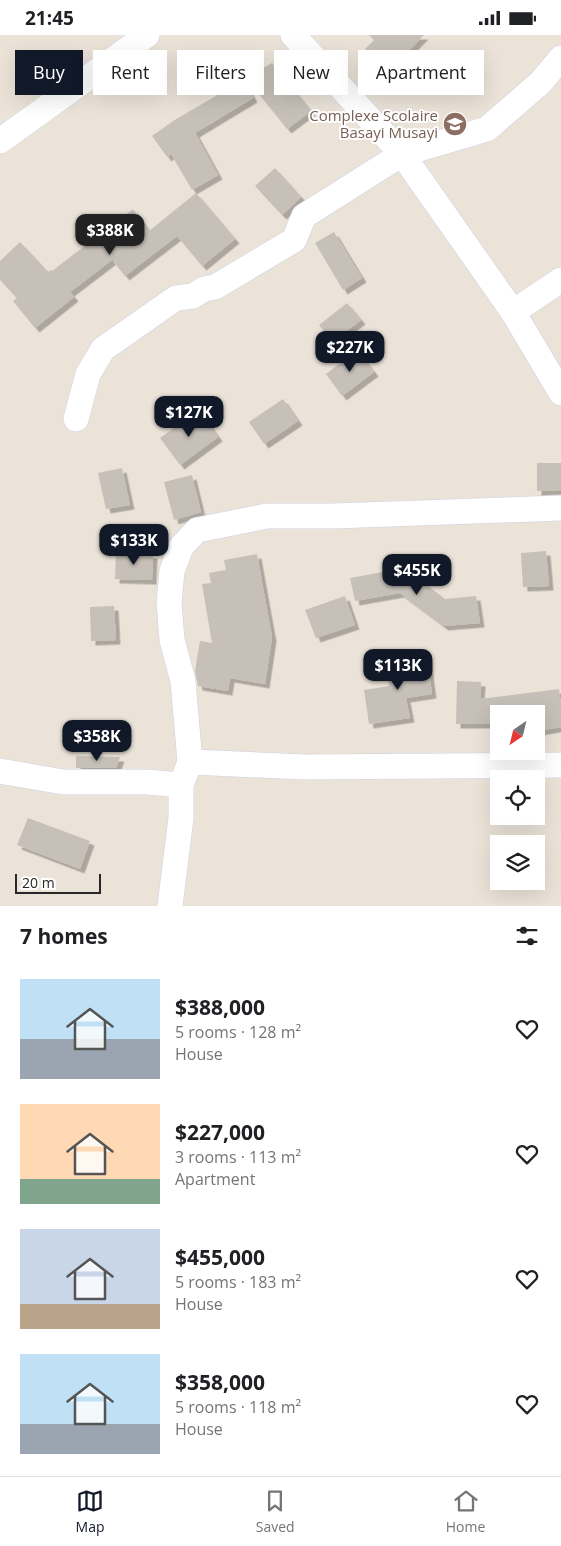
<!DOCTYPE html>
<meta charset="utf-8">
<style>
body{margin:0;font-family:"Open Sans",sans-serif;background:#f2f2f2;color:#202124;height:100vh;display:flex;flex-direction:column;font-size:19px;white-space:nowrap}
*{box-sizing:border-box;margin:0}
p{font-size:16px;color:#757577}
.icon{flex:none;width:28px;height:28px;fill:none;stroke:currentColor;stroke-width:2;stroke-linecap:round;stroke-linejoin:round}
.map{position:relative;height:871px;overflow:hidden}
.sheet{display:flex;flex-direction:column;background:#fff;flex:1}
.sheet>*{flex:none}
.top-card{position:absolute;left:15px;top:15px;width:531px;height:45px;display:flex;gap:10px}
.needle{width:32px;rotate:215deg}
.fabs{position:absolute;left:490px;top:670px;display:grid;gap:10px}
.fabs a{display:grid;place-items:center;width:55px;height:55px;border-radius:0px;background:#fff;box-shadow:0 5px 20px #0002;font-size:25px}
.scale{position:absolute;left:15px;bottom:12px;width:86px;box-sizing:border-box;padding-left:5px;border:2px solid #272727;border-top:0;font-size:14px;line-height:18px;white-space:nowrap;color:#272727;-webkit-text-stroke:4px #fff;paint-order:stroke}
.price{position:absolute;translate:-50% -42px;padding:0 11px;border-radius:10px;background:#111827;color:#fff;font-size:16px;line-height:32px;filter:drop-shadow(0 1px 2px #0008)}
.price::after{content:'';position:absolute;left:50%;top:30px;width:15px;height:11px;margin-left:-8px;background:inherit;clip-path:polygon(0 0,100% 0,50% 100%)}
.price.selected{background:#222;color:#fff}
ul{padding:0;list-style:none}
li{display:flex;align-items:center;gap:15px;height:125px;padding:0 20px}
li span{display:grid;place-items:center;flex:none;width:140px;height:100px;border-radius:0px;color:#555}
li>.icon{margin-inline-start:auto}
span .icon{width:60px;height:60px;fill:#fffc;stroke-width:1}
li b{font-size:21px}
h2{display:flex;justify-content:space-between;align-items:center;height:60px;padding:0 20px;font-size:21px}
.pill{padding:0 18px;border-radius:0px;background:#fff;box-shadow:0 5px 20px #0002;font-size:18px;line-height:45px}
.pill.selected{background:#111827;color:#fff}
.status{display:flex;justify-content:space-between;align-items:center;height:35px;padding:0 25px;background:#fff;direction:ltr}
.status svg{height:14px;fill:currentColor}
.menu{display:flex;justify-content:space-around;align-items:center;height:70px;border-top:1px solid #e0e0e0;background:#fff;font-size:14px;color:#757577}
.menu a{display:grid;justify-items:center;gap:2px}
.menu .selected{color:#111827}
.map>svg:first-child{display:block}
</style>
<div class="status"><b>21:45</b><svg viewBox="0 0 49 12"><path d="M0 12V9h3v3zM5 12V6h3v6zM10 12V3h3v9zM15 12V0h3v12zM26 1h20v11H26zM47 4h2v5h-2z"/></svg></div>
<div class="map">
<svg width="561" height="871" viewBox="0 0 561 871">
<defs>
<filter id="shadow"><feDropShadow dx="4.5" dy="4.5" stdDeviation="0" flood-color="#0004"/></filter>
</defs>
<rect width="100%" height="100%" fill="#ebe3d8"/>
<g fill="#c6c0b8" filter="url(#shadow)">
<polygon points="369,0 424,0 398,27 390,20 382,29 365,14 374,5"/>
<polygon points="272,28 311,76 287,94 246,43"/>
<polygon points="243,45 253,63 195,98 218,140 192,155 171,119 167,122 152,101 173,86"/>
<polygon points="275,133 301,162 282,180 255,151"/>
<polygon points="196,158 235,204 202,231 177,201 125,241 113,226 129,212 70,257 74,262 35,293 13,266 17,263 0,245 0,226 20,207 48,237 51,235 52,236 133,174 149,196"/>
<polygon points="334,197 362,243 343,255 315,208"/>
<polygon points="347,268 361,285 332,307 319,290"/>
<polygon points="357,315 374,337 342,361 326,339"/>
<polygon points="283,364 298,386 264,409 249,387"/>
<polygon points="199,375 218,402 180,430 160,403"/>
<polygon points="537,428 561,428 561,455 537,456"/>
<polygon points="122,433 130,470 106,474 98,438"/>
<polygon points="192,440 201,477 174,485 164,447"/>
<polygon points="546,516 549,551 523,552 521,518"/>
<polygon points="116,517 153,519 152,545 115,544"/>
<polygon points="257,519 272,602 265,649 230,643 228,656 198,651 195,636 200,606 212,608 202,549 211,548 209,538 226,535 224,525"/>
<polygon points="405,533 445,564 476,561 480,588 444,591 400,558 355,566 350,543"/>
<polygon points="345,561 355,590 316,603 305,575"/>
<polygon points="114,571 116,605 91,606 90,572"/>
<polygon points="427,622 432,659 406,663 410,683 369,689 364,655 389,651 386,631 402,629 402,626"/>
<polygon points="457,646 481,647 480,664 559,654 561,669 561,692 538,696 536,679 499,679 499,689 456,689"/>
<polygon points="76,721 120,722 116,733 76,733"/>
<polygon points="28,783 90,806 80,834 17,810"/>
</g>
<g fill="none" stroke-linecap="round" stroke-linejoin="round">
<g stroke="#cdd1e2" stroke-width="26">
<g id="minor">
<polyline points="293,0 402,119 513,277 561,358"/>
<polyline points="0,106 147,0"/>
<polyline points="513,277 561,245"/>
<polyline points="76,384 88,339 103,314 176,263 193,261 204,254 215,252 294,205 304,181 402,119 487,94 541,47 561,23"/>
<polyline points="190,727 305,732 561,730"/>
<polyline points="0,736 63,747 147,747 181,750"/>
<polyline points="170,871 181,783 181,750 190,727 183,646 172,605 169,567 172,536 181,512 197,495 267,481 334,481 561,473"/>
</g>
</g>
<use href="#minor" stroke="#fff" stroke-width="25"/>
</g>
<defs>
<g id="school-disc" transform="scale(1.25)"><circle r="9.5" fill="#8d6e63" stroke="#fff"/><path d="M0-5L7-2L0 1L-7-2ZM-4 1L0 2.5L4 1V4Q0 6-4 4Z" fill="#fff"/></g>
</defs>
<g fill-rule="evenodd">
<use href="#school-disc" x="455" y="89"/>
</g>
<g text-anchor="middle" dominant-baseline="central" stroke-width="4" stroke-linejoin="round" paint-order="stroke">
<g font-size="15" fill="#785e54" stroke="#fff" text-anchor="end">
<text x="438" y="80">Complexe Scolaire<tspan x="438" dy="17">Basayi Musayi</tspan></text>
</g>
</g>
</svg>
<div class="fabs">
<a><svg class="needle" viewBox="-14 -14 28 28"><path d="M0-13l5 13h-10z" fill="#e53935"/><path d="M0 13l5-13h-10z" fill="#757577"/></svg></a>
<a><svg class="icon" aria-label="locate" viewBox="0 0 24 24"><circle cx="12" cy="12" r="6"/><path d="M12 2v4M12 18v4M2 12h4M18 12h4"/></svg></a>
<a><svg class="icon" aria-label="layers" viewBox="0 0 24 24"><path d="M12 4l9 5-9 5-9-5zM3 14l9 5 9-5"/></svg></a>
</div>
<div class="scale">20 m</div>
<b class="price selected" style="left:110px;top:221px">$388K</b>
<b class="price" style="left:350px;top:338px">$227K</b>
<b class="price" style="left:189px;top:403px">$127K</b>
<b class="price" style="left:134px;top:531px">$133K</b>
<b class="price" style="left:417px;top:561px">$455K</b>
<b class="price" style="left:398px;top:656px">$113K</b>
<b class="price" style="left:97px;top:727px">$358K</b>
<div class="top-card">
<a class="pill selected">Buy</a>
<a class="pill">Rent</a>
<a class="pill">Filters</a>
<a class="pill">New</a>
<a class="pill">Apartment</a>
</div>
</div>
<section class="sheet">
<h2>7 homes<svg class="icon" aria-label="filters" viewBox="0 0 24 24"><path d="M4 7h16M4 17h16"/><circle cx="9" cy="7" r="2"/><circle cx="15" cy="17" r="2"/></svg></h2>
<ul>
<li><span style="background:linear-gradient(#bfe0f5 60%,#9aa5b1 0)"><svg class="icon" aria-label="home" viewBox="0 0 24 24"><path d="M3 11l9-7 9 7M6 9v11h12V9"/></svg></span><div><b>$388,000</b><p>5 rooms · 128 m²</p><p>House</p></div><svg class="icon" aria-label="heart" viewBox="0 0 24 24"><path d="M12 20l-8-8c-3-5 5-10 8-4 3-6 11-1 8 4z"/></svg></li>
<li><span style="background:linear-gradient(#ffd9b3 75%,#7fa58c 0)"><svg class="icon" aria-label="home" viewBox="0 0 24 24"><path d="M3 11l9-7 9 7M6 9v11h12V9"/></svg></span><div><b>$227,000</b><p>3 rooms · 113 m²</p><p>Apartment</p></div><svg class="icon" aria-label="heart" viewBox="0 0 24 24"><path d="M12 20l-8-8c-3-5 5-10 8-4 3-6 11-1 8 4z"/></svg></li>
<li><span style="background:linear-gradient(#c9d6e8 75%,#b9a48a 0)"><svg class="icon" aria-label="home" viewBox="0 0 24 24"><path d="M3 11l9-7 9 7M6 9v11h12V9"/></svg></span><div><b>$455,000</b><p>5 rooms · 183 m²</p><p>House</p></div><svg class="icon" aria-label="heart" viewBox="0 0 24 24"><path d="M12 20l-8-8c-3-5 5-10 8-4 3-6 11-1 8 4z"/></svg></li>
<li><span style="background:linear-gradient(#bfe0f5 70%,#9aa5b1 0)"><svg class="icon" aria-label="home" viewBox="0 0 24 24"><path d="M3 11l9-7 9 7M6 9v11h12V9"/></svg></span><div><b>$358,000</b><p>5 rooms · 118 m²</p><p>House</p></div><svg class="icon" aria-label="heart" viewBox="0 0 24 24"><path d="M12 20l-8-8c-3-5 5-10 8-4 3-6 11-1 8 4z"/></svg></li>
</ul>
</section>
<nav class="menu">
<a class="selected"><svg class="icon" aria-label="map" viewBox="0 0 24 24"><path d="M3 6l6-2 6 2 6-2v14l-6 2-6-2-6 2zM9 4v14M15 6v14"/></svg>Map</a>
<a><svg class="icon" aria-label="saved" viewBox="0 0 24 24"><path d="M7 4h10v16l-5-4-5 4z"/></svg>Saved</a>
<a><svg class="icon" aria-label="home" viewBox="0 0 24 24"><path d="M3 11l9-7 9 7M6 9v11h12V9"/></svg>Home</a>
</nav>
